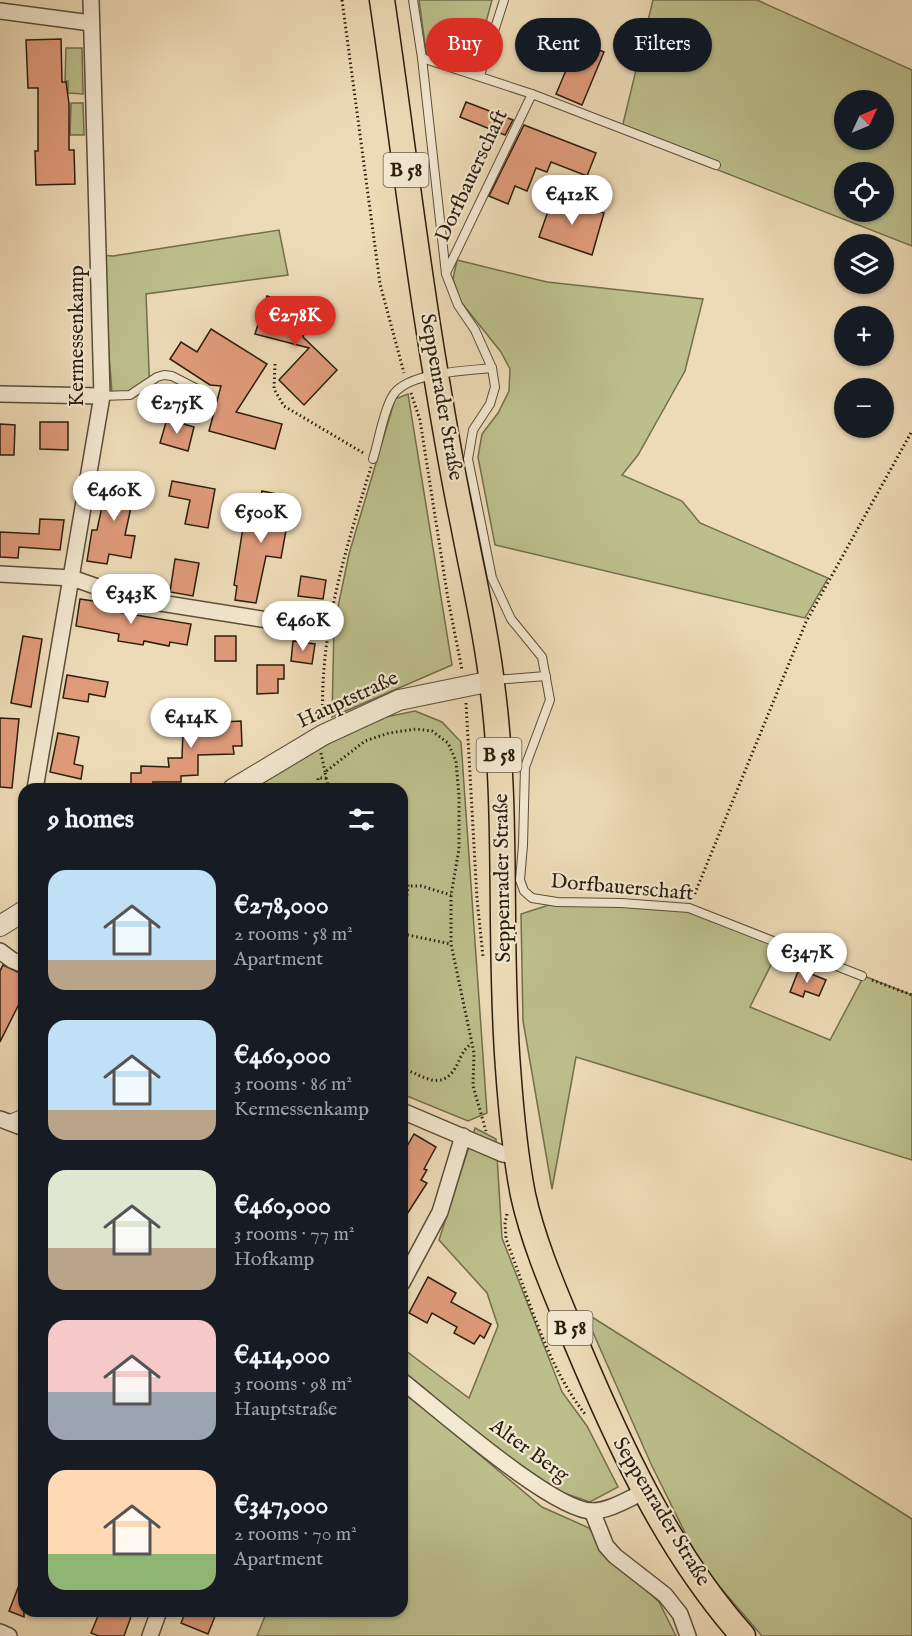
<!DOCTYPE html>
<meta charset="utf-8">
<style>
body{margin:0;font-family:"IM FELL English",serif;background:#20242c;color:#f1f3f6;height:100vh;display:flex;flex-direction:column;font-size:22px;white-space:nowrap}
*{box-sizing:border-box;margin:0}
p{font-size:20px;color:#9ea1a6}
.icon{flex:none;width:33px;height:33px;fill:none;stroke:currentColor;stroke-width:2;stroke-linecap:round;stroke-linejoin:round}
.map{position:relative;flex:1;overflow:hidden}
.panel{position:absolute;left:18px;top:783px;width:390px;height:834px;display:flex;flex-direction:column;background:#171b24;border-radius:18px;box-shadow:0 2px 4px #0004}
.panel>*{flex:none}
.guide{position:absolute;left:426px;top:18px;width:396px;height:54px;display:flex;gap:12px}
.needle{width:39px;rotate:46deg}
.buttons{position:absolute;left:834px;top:90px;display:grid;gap:12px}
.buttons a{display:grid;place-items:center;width:60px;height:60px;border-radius:50%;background:#171b24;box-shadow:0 2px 4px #0004;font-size:30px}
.price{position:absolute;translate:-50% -51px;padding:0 14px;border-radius:21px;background:#fff;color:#222;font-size:20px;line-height:39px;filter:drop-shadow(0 2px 3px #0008)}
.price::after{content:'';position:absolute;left:50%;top:36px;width:18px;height:14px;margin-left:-9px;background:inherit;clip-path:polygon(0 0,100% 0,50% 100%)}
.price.current{background:#d93025;color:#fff}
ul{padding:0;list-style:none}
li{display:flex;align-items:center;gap:18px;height:150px;padding:0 30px}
li span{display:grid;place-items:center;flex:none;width:168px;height:120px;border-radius:18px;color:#555}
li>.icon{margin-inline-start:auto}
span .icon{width:72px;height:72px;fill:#fffc;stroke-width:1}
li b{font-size:26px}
h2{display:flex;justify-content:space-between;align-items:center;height:72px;padding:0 30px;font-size:26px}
.chip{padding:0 21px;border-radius:27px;background:#171b24;box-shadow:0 2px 4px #0004;font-size:21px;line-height:54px}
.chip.current{background:#d93025;color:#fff}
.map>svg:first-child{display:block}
</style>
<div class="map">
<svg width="912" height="1636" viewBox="0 0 912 1636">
<rect width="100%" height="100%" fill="#eddbb7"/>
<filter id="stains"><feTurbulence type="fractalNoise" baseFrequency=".00333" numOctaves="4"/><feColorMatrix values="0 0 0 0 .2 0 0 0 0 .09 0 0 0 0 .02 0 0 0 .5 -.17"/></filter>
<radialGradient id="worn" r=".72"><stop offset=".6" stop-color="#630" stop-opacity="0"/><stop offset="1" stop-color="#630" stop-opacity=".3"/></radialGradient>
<g fill="#bcbf8c" stroke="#736e4d" stroke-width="1.5" fill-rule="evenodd">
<polygon points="419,0 492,0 473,71 427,58"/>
<path d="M653 0H757L912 70V246L621 132ZM844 100H884V140H844ZM844 172H884V212H844Z"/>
<polygon points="66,48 82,48 83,94 68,93 68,81 65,81"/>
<polygon points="71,103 83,103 84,135 70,135"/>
<polygon points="279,230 288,275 146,294 150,395 112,393 101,255 113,256"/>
<polygon points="457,260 547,282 703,299 685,371 638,455 622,475 682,501 700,523 828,578 805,618 495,545 478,457 482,434 498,413 509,391 510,369 501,352 461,302 453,279"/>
<polygon points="408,394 452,665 332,717 334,626 349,554 395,399"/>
<polygon points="415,711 442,722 461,742 487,1113 468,1121 402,1094 402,789 253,789 331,742 381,718"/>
<polygon points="558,902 690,909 782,943 750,1007 830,1040 864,976 912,995 912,1160 576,1057 552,1189 523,1021 521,914"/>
<polygon points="475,1128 496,1139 502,1238 562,1392 587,1426 618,1487 590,1502 546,1487 402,1372 402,1348 469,1398 498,1326 487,1293 439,1240"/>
<polygon points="584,1312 912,1519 912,1636 762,1636 701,1565 651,1464"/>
<polygon points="402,1390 542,1507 589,1528 609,1555 659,1602 676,1636 257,1636 267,1611 402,1611"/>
</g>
<g fill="#e09b7b" stroke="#2a1e0e" stroke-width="1.5">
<polygon points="61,39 62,82 66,82 69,104 69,150 74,150 75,184 36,185 35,151 38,151 38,88 28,88 26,40"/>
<polygon points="578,42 604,52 582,105 556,94"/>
<polygon points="466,102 513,120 505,135 460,117"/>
<polygon points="524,125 596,153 587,176 551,162 547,172 536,168 527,191 515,186 508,204 489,196"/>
<polygon points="553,197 604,213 592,255 539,237"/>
<polygon points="267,296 310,309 303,337 337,370 304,405 279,380 309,348 255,334"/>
<polygon points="211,329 267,364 236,412 282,424 275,449 209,431 221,386 210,385 170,359 181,342 197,352"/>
<polygon points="167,419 194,427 188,451 160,443"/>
<polygon points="40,422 68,422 68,450 40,449"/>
<polygon points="0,424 15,425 14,455 0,455"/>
<polygon points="109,474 137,479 125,535 135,536 131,558 109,554 107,564 87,561 92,530 97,530"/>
<polygon points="172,481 215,489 208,528 185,524 190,500 169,496"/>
<polygon points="262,491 292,497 281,558 266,556 256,603 235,600 237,586 234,585 244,521 256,523"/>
<polygon points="40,519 64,520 60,550 19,547 18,558 0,557 0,532 39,534"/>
<polygon points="175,559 199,563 193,596 170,592"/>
<polygon points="301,576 326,580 323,599 298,596"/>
<polygon points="80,599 106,603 105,610 191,624 187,645 170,642 169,646 144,641 143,645 118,641 119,634 76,626"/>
<polygon points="23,636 42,639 31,707 11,703"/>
<rect x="215" y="636" width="21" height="25"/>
<polygon points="293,641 315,644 312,664 291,661"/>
<polygon points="257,665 284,665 284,679 278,679 278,693 257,694"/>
<polygon points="67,675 108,682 105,697 89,694 88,702 63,698"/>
<polygon points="179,702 197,702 197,731 222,730 222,722 241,721 242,746 233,746 234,754 198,755 198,775 181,776 181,782 153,782 153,789 131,789 131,773 141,773 141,766 169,767 168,758 182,758 183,730 179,730"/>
<polygon points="0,718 19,719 12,788 0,787"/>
<polygon points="58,733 79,737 74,764 83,766 81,779 50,772"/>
<polygon points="3,965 24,975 24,994 0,1042 0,971"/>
<polygon points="799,969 826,980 819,996 805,991 803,997 790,992"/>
<polygon points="414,1134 436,1147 424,1169 427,1170 421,1180 427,1183 402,1222 402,1155"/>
<polygon points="428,1277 456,1293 451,1302 491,1324 484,1338 480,1335 474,1344 454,1333 457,1327 432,1313 427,1323 409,1313"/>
<polygon points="23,1575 24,1575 24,1617 9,1611"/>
<polygon points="100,1611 125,1611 132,1614 124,1636 99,1636 91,1633"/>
<polygon points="186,1611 217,1611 208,1634 181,1623"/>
</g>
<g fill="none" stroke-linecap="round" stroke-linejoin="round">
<g stroke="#5b4d38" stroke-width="10">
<g id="service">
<polyline points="413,0 422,58 446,274 458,305 475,330 492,368 495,387 490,404 473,430 468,459 492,578 511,619 542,657 550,700 525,767 523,845 520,880 524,891 532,898 557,902 621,903 689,908 862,976"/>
<polyline points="422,58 532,94 716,165"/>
<polyline points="480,75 504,0"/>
<polyline points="446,273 532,94"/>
<polyline points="102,396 130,395 157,377 164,375 172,376 209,395"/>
<path d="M373 459C379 440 383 413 392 397 405 372 467 371 492 368"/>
<polyline points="494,680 546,676"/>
<polyline points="7,1120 24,1113"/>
</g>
</g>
<g stroke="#5b4d38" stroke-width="18">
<g id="minor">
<polyline points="0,11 91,23"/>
<polyline points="0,394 102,396"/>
<polyline points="0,574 72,578 129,598 305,626"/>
<polyline points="35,789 102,396 91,0"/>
<polyline points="0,951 12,960 24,965"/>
<polyline points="402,1111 503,1154 517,1156"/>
<polyline points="0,1119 24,1128"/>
<polyline points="402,1283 440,1212 463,1136"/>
<path d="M402 1381C437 1408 554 1512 593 1511 611 1510 628 1499 644 1492"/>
<polyline points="592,1511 606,1546 615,1556 665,1595 680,1614 688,1636"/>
<polyline points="0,1632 9,1636"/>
<polyline points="150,1636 159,1611"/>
</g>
</g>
<g stroke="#5b4d38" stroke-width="22">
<g id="tertiary">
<polyline points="233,789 323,735 399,700 492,681"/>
<polyline points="0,926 24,911"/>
</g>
</g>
<g stroke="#2a1e0e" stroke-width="27">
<path id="primary" d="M382 0C401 127 415 255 437 381 445 429 453 477 463 524 473 577 486 630 492 684 509 811 498 940 508 1068 511 1110 515 1154 523 1195 534 1245 556 1294 575 1340 619 1445 667 1550 743 1636"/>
</g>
<g stroke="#2a1e0e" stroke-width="3" stroke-dasharray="1.5 3" stroke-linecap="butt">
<polyline points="342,0 380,284 404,373"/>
<polyline points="275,364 274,389 284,406 365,454"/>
<polyline points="411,393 420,420 448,599 462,670"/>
<polyline points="466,703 477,899 483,957"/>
<path d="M323 719C319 633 346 548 371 467"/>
<polyline points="321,753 325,772"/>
<polyline points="326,778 329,789"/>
<polyline points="281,789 287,789"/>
<polyline points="318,789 318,778 326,778 325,772 365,741 389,733 416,729 432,731 448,743 456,761 459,796 459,849 451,895 451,944 474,1053 473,1086 486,1131"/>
<polyline points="402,868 408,885 403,934"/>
<polyline points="402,886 421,886 451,895"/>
<polyline points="693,898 806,622 912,431"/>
<polyline points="403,934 451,944"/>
<polyline points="872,980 912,995"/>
<path d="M402 1068C426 1077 443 1093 458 1063 461 1056 464 1049 471 1044"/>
<path d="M507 1214 505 1223 506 1239C528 1296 547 1366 585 1414"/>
</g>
<use href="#service" stroke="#f3e8d0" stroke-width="8"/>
<use href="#minor" stroke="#f3e8d0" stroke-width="15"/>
<use href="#tertiary" stroke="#f3e8d0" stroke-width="20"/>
<use href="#primary" stroke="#eddbb7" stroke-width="24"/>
</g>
<g text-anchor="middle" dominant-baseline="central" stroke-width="4.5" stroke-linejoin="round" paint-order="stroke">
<g fill="#f3e8d0" stroke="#665b48" stroke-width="1.5">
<rect x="383.5" y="153" width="45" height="34" rx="4.5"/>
<rect x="476.5" y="738" width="45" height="34" rx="4.5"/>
<rect x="547.5" y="1311" width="45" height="34" rx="4.5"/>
</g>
<g font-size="20" font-weight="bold" fill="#2a1e0e">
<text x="406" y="170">B 58</text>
<text x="499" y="755">B 58</text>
<text x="570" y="1328">B 58</text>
</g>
<g font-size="21" fill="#2a1e0e" stroke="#f3e8d0">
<text transform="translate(472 176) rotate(-65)">Dorfbauerschaft</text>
<text transform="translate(77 336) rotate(-90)">Kermessenkamp</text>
<text transform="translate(441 397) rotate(80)">Seppenrader Straße</text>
<text transform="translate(348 700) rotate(-25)">Hauptstraße</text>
<text transform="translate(503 878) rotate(-91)">Seppenrader Straße</text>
<text transform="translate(622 888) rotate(5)">Dorfbauerschaft</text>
<text transform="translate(529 1451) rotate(36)">Alter Berg</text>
<text transform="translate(661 1512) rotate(59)">Seppenrader Straße</text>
</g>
</g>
<rect width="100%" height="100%" filter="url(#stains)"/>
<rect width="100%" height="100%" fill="url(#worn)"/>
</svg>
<div class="buttons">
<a><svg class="needle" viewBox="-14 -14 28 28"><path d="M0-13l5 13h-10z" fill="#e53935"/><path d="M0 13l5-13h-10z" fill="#9ea1a6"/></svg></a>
<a><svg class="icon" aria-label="locate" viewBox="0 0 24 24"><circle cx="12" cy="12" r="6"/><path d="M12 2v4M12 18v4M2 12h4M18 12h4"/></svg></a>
<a><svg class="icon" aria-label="layers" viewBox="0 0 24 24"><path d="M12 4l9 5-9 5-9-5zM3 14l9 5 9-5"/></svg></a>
<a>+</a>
<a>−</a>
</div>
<b class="price" style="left:572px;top:226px">€412K</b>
<b class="price current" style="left:295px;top:347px">€278K</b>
<b class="price" style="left:177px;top:435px">€275K</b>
<b class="price" style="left:114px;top:522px">€460K</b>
<b class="price" style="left:261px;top:544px">€500K</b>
<b class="price" style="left:131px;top:625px">€343K</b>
<b class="price" style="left:303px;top:652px">€460K</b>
<b class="price" style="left:191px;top:749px">€414K</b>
<b class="price" style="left:807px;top:984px">€347K</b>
<div class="guide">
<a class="chip current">Buy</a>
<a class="chip">Rent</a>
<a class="chip">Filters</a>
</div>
<section class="panel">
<h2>9 homes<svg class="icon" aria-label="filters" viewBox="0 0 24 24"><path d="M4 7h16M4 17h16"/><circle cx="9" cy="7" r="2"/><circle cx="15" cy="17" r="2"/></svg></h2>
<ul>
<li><span style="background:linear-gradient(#bfe0f5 75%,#b9a48a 0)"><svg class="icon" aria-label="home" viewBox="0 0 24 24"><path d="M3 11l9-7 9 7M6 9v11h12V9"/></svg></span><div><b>€278,000</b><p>2 rooms · 58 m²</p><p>Apartment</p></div></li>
<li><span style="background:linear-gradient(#bfe0f5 75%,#b9a48a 0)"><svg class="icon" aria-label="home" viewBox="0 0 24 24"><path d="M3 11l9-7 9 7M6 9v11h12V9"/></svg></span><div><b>€460,000</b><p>3 rooms · 86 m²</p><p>Kermessenkamp</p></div></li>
<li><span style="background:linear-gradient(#dfe7d0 65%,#b9a48a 0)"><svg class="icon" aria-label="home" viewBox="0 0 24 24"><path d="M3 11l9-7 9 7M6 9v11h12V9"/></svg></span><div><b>€460,000</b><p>3 rooms · 77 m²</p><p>Hofkamp</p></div></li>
<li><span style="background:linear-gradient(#f6c9c9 60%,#9aa5b1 0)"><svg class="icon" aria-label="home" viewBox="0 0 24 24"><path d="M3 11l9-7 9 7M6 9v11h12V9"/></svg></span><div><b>€414,000</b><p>3 rooms · 98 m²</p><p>Hauptstraße</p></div></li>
<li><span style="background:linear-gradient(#ffd9b3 70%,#8fb573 0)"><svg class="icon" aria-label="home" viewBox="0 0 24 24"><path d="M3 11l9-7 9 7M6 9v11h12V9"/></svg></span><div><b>€347,000</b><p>2 rooms · 70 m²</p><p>Apartment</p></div></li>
</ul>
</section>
</div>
